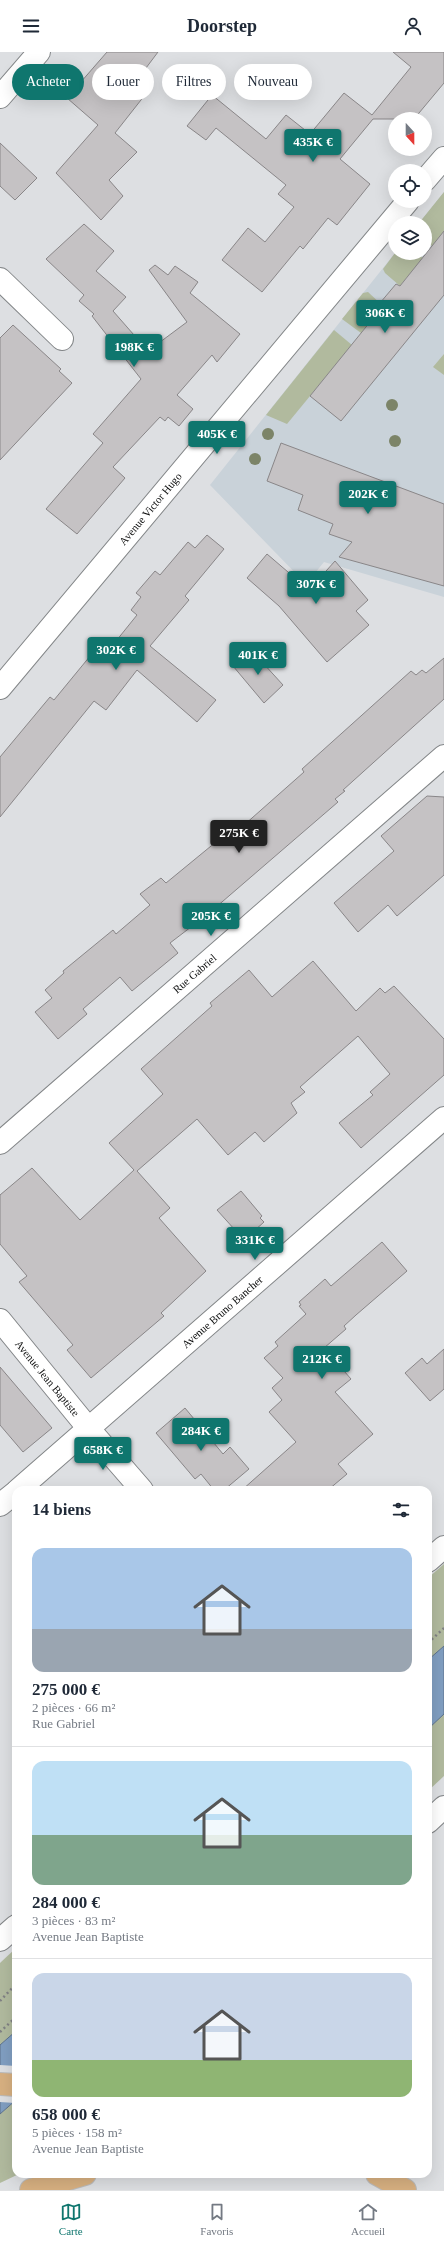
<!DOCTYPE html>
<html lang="fr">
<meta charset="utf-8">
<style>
body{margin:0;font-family:"Times New Roman",serif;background:#f6f6f7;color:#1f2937;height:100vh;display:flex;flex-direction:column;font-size:15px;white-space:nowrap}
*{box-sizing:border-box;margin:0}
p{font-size:13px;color:#747a83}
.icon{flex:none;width:22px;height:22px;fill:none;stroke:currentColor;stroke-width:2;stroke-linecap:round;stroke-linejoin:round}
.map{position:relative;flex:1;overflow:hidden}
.sheet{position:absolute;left:12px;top:1434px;width:420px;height:692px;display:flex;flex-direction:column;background:#fff;border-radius:12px;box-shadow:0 4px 16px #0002}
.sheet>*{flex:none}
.banner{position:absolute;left:12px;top:12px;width:420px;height:36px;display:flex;gap:8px}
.needle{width:26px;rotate:159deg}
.fabs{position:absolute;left:388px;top:60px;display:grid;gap:8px}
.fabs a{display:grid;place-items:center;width:44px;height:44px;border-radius:50%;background:#fff;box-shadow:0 4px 16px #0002;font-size:20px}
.price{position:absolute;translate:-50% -34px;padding:0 9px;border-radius:4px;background:#0f766e;color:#fff;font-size:13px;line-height:26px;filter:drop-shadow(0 1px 2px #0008)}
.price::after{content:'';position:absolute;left:50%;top:24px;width:12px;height:9px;margin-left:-6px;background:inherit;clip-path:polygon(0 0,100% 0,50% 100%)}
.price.active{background:#222;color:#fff}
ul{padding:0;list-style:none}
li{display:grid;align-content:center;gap:8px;height:212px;padding:0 20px}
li+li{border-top:1px solid #e0e1e3}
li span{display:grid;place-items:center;height:124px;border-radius:12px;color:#555}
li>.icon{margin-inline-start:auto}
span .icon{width:72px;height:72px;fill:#fffc;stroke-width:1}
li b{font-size:17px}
h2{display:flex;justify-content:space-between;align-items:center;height:48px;padding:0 20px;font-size:17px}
.tag{padding:0 14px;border-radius:18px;background:#fff;box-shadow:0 4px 16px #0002;font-size:14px;line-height:36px}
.tag.active{background:#0f766e;color:#fff}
header{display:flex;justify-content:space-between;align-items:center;height:52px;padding:0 20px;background:#fff;font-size:18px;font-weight:700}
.tabs{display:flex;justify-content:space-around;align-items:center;height:56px;border-top:1px solid #e0e1e3;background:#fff;font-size:11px;color:#747a83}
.tabs a{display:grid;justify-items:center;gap:2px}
.tabs .active{color:#0f766e}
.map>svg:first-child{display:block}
</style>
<header><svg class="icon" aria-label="menu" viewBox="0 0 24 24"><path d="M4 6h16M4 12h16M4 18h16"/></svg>Doorstep<svg class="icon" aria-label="person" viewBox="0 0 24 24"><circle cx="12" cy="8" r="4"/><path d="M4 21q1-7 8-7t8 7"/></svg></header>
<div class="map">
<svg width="444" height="2138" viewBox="0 0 444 2138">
<rect width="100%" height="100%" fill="#dddfe2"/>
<polygon fill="#c9d2d9" points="444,140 444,545 324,510 306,532 210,433 395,201 425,201 425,171 419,171"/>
<g fill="#b1ba9e">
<polygon points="444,140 444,180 432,194 425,189 425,171 419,171"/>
<polygon points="395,201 417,201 423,206 400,234 385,221 383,217"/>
<polygon points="368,240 383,254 361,281 342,267 363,241"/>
<polygon points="334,278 352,293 287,372 266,363"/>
<polygon points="444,302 444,323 433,315"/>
<polygon points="444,1512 444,1594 428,1608 428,1526"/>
<polygon points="444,1662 444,1724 428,1739 428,1677"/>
<polygon points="16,1896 16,1979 0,1993 0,1911"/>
<polygon points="13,2051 16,2051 16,2122 19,2122 0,2131 0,2062"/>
</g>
<g fill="#809ec1" stroke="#5d728b">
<polygon points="444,1594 444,1662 428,1677 428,1608"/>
<polygon points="16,1979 16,2048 0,2062 0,1993"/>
</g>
<polygon fill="#dddfe2" points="0,2013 16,2014 15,2051 0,2050"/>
<g fill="#c5c2c4" stroke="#898688">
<polygon points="107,0 158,0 140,24 152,34 115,81 137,100 109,128 123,144 101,168 56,121 98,73 67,46"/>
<polygon points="393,0 444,0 444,31 414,67 373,67 340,107 370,132 337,173 328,166 303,197 300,194 262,240 222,208 248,176 265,190 294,155 278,142 286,133 216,76 206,88 187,74 212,43 266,87 286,63 310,82 344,41 372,63 411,15"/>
<polygon points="0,91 37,126 15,148 0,134"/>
<polygon points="84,172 114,199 96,219 126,245 113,259 148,299 187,270 149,218 155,213 168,223 175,214 198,230 190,241 240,282 217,310 212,303 177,343 193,357 179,374 168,365 165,369 160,365 113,415 125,426 77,482 46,457 103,391 93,382 141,327 92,264 94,262 79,249 84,243 46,207"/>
<polygon points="444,179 444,243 341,369 310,344 383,254 380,251 396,232 400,234"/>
<polygon points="13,273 61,317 59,319 72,331 0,408 0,286"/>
<polygon points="281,391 444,452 444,534 339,505 352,490 329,482 333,472 298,458 303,443 267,429"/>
<polygon points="207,483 224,497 185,544 189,548 150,594 216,648 197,670 137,618 106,658 94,649 0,765 0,705 50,645 54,648 100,592 108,599 137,563 131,558 141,545 136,541 155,519 160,523 188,490 195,496"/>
<polygon points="267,502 309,538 335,509 368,548 356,559 369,573 327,610 279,554 247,526"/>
<polygon points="247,597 263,611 283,633 264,651 233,614"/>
<polygon points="444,606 444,647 343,738 345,739 335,747 338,750 208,862 170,891 178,901 132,939 120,925 83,957 87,962 58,987 35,960 52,946 45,938 64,921 63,919 113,878 116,882 150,853 140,842 161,826 166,831 222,785 226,789 304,720 302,717 411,619 416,623 422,618 426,621"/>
<polygon points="427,744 444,745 444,823 397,864 388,853 358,880 334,851 394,799 381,784"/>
<polygon points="313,909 356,959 380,936 385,941 394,934 444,987 444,1023 361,1096 339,1071 373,1043 370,1040 390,1022 358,984 300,1035 305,1040 291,1051 297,1061 264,1090 255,1080 228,1103 197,1067 137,1119 170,1156 159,1166 206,1219 161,1261 164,1264 91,1326 67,1298 73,1293 19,1230 27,1224 0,1192 0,1143 32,1116 80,1168 134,1118 109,1091 163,1042 141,1017 212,954 210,951 249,918 272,945"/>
<polygon points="241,1139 262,1164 260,1166 264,1170 244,1188 217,1158"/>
<polygon points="382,1190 407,1219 356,1263 344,1274 346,1277 324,1296 351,1327 335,1340 373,1382 338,1412 347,1422 328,1438 242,1438 296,1390 269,1360 282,1348 272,1336 283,1326 264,1306 278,1294 275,1290 306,1262 299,1254 301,1253 299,1250 325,1227 331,1234"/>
<polygon points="444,1297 444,1337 430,1349 405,1321 422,1306 427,1312"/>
<polygon points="0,1315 52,1376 23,1400 0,1373"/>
<polygon points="185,1356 223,1402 230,1395 249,1417 224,1438 214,1438 201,1422 195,1427 156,1381"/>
</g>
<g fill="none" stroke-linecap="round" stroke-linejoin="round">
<g stroke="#838688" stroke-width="24">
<g id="minor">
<polyline points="0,45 39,0"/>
<polyline points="425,128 444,106"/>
<polyline points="0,227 62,287"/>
<path id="s1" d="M0 636 408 149"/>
<path id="s2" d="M0 1091 444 704"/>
<path id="s3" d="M0 1268 89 1377 142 1438"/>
<path id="s4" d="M18 1438 444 1066"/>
<polyline points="0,1453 16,1440"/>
<polyline points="428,1509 444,1495"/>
<polyline points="428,1770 444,1755"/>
<polyline points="0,1888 16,1874"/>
</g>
</g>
<g stroke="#bbb" stroke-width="24">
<g id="major">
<polyline points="0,2032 16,2033"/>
<polyline points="377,2122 405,2138"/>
<polyline points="31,2138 85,2122"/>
</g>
</g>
<g stroke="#818284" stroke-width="2.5" stroke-dasharray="2 3" stroke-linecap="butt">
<polyline points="428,1591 444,1576"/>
<polyline points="0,1949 16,1932"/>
<polyline points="0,1980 16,1965"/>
</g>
<use href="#minor" stroke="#fff" stroke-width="22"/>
<use href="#major" stroke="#d7b081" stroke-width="22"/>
</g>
<g fill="#7c8468">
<circle cx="392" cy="353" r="6"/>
<circle cx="268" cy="382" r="6"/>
<circle cx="395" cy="389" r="6"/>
<circle cx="255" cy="407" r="6"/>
</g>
<g text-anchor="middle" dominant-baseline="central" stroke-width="3" stroke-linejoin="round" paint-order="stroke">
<g font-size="11" fill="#0c0d0d" stroke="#eaedef">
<text stroke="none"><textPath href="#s1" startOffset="234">Avenue Victor Hugo</textPath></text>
<text stroke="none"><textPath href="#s2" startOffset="258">Rue Gabriel</textPath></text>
<text stroke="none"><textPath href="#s4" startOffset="271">Avenue Bruno Bancher</textPath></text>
<text stroke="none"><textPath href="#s3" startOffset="75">Avenue Jean Baptiste</textPath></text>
</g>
</g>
</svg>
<div class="fabs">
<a><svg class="needle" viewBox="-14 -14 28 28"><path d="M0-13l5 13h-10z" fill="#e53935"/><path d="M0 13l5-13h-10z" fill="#747a83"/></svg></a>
<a><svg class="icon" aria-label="locate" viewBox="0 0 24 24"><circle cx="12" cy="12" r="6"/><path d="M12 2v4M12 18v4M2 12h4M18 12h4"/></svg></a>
<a><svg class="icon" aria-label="layers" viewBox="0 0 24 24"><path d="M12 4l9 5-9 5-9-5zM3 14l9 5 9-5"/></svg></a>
</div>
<b class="price" style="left:313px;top:111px">435K €</b>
<b class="price" style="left:385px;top:282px">306K €</b>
<b class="price" style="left:134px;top:316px">198K €</b>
<b class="price" style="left:217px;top:403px">405K €</b>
<b class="price" style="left:368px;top:463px">202K €</b>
<b class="price" style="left:316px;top:553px">307K €</b>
<b class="price" style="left:116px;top:619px">302K €</b>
<b class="price" style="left:258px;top:624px">401K €</b>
<b class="price active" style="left:239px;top:802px">275K €</b>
<b class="price" style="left:211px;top:885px">205K €</b>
<b class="price" style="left:255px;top:1209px">331K €</b>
<b class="price" style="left:322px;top:1328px">212K €</b>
<b class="price" style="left:201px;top:1400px">284K €</b>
<b class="price" style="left:103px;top:1419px">658K €</b>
<div class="banner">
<a class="tag active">Acheter</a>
<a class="tag">Louer</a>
<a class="tag">Filtres</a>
<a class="tag">Nouveau</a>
</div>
<section class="sheet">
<h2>14 biens<svg class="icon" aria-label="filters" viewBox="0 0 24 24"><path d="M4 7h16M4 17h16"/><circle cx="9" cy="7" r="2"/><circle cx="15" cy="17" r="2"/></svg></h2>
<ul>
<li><span style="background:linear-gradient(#a9c7e8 65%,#9aa5b1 0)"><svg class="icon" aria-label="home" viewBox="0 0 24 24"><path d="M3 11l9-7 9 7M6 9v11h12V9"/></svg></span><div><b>275 000 €</b><p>2 pièces · 66 m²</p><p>Rue Gabriel</p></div></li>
<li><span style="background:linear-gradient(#bfe0f5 60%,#7fa58c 0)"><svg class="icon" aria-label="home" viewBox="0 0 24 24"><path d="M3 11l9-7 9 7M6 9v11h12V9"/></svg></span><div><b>284 000 €</b><p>3 pièces · 83 m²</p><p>Avenue Jean Baptiste</p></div></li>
<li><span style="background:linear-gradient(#c9d6e8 70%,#8fb573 0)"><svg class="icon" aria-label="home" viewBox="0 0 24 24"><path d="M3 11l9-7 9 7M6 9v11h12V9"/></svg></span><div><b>658 000 €</b><p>5 pièces · 158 m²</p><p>Avenue Jean Baptiste</p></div></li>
</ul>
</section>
</div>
<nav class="tabs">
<a class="active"><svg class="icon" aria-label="map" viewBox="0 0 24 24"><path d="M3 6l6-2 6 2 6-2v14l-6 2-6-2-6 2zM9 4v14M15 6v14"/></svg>Carte</a>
<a><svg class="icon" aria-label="saved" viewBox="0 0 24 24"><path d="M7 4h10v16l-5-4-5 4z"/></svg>Favoris</a>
<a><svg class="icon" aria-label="home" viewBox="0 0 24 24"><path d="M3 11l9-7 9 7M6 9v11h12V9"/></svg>Accueil</a>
</nav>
